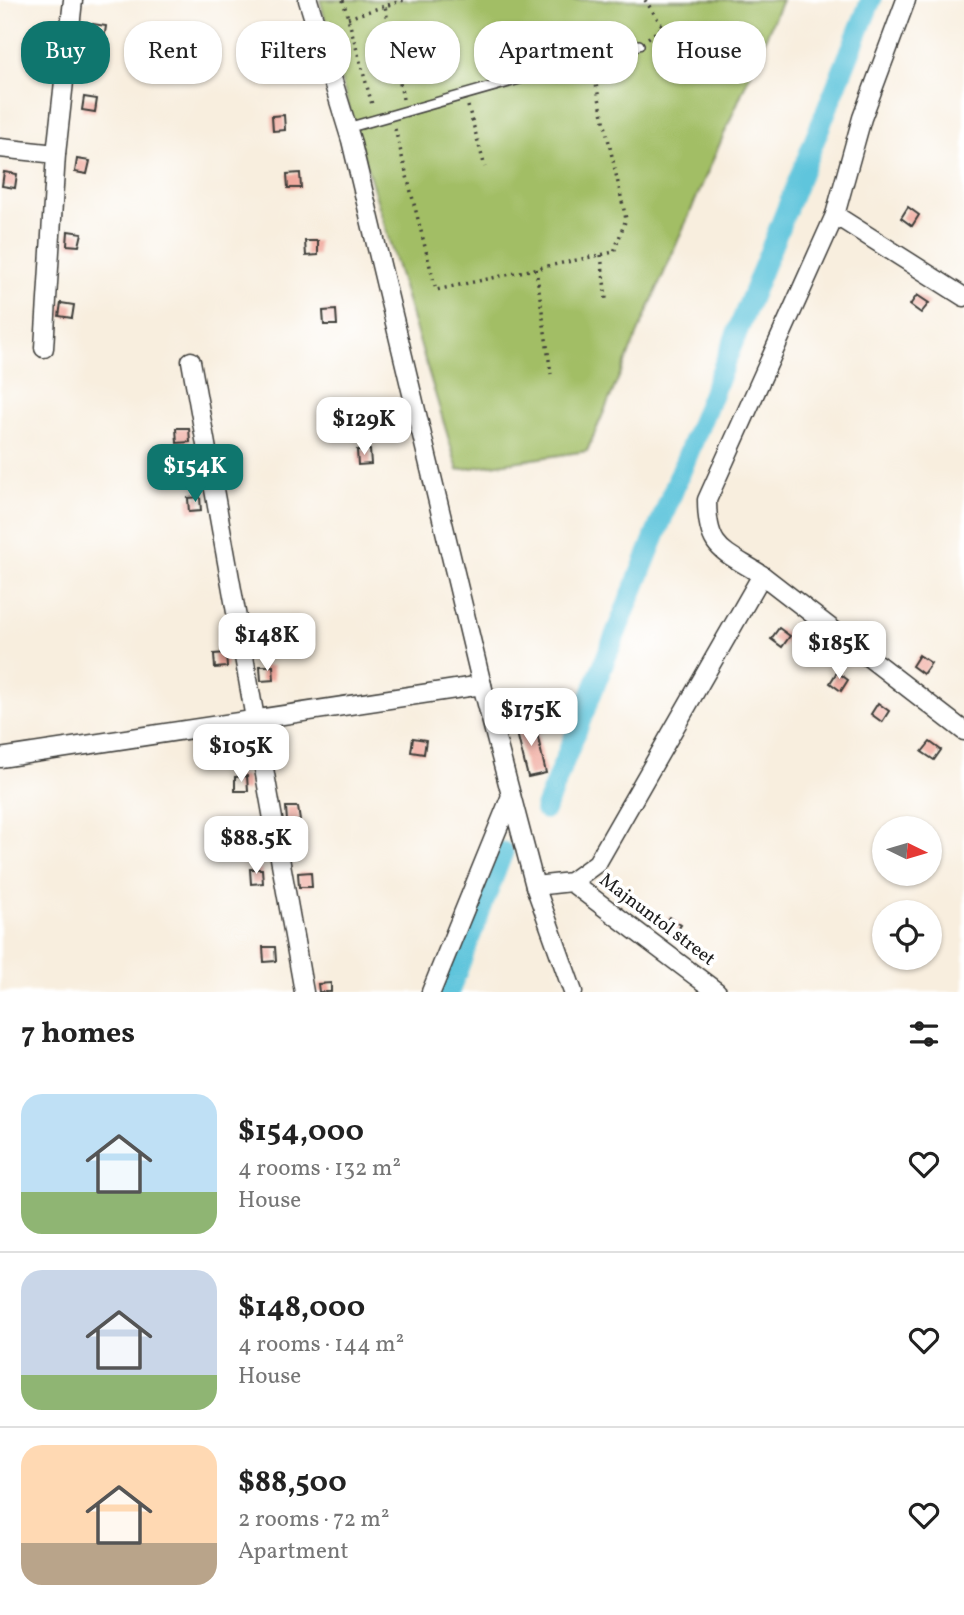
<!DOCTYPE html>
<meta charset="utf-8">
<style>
body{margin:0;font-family:Vollkorn,serif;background:#f6f6f6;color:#222;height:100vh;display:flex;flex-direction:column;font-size:26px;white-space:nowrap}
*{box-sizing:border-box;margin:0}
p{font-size:23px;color:#767676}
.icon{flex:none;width:38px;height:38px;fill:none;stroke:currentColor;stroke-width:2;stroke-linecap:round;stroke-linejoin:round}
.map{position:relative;height:992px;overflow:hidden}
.drawer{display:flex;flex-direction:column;background:#fff;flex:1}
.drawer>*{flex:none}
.hud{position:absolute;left:21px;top:21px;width:922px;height:63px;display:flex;gap:14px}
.needle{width:46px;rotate:95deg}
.controls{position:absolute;left:872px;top:816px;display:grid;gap:14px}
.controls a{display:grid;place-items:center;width:70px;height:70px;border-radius:50%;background:#fff;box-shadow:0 2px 5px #0004;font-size:35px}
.price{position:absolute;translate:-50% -60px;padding:0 16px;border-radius:14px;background:#fff;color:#222;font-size:23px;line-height:46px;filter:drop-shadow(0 2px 4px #0008)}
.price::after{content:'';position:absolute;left:50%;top:42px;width:21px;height:16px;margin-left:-10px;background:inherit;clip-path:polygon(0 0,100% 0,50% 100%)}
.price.current{background:#0f766e;color:#fff}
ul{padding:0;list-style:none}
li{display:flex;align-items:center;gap:21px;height:175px;padding:0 21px}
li+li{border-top:2px solid #e0e0e0}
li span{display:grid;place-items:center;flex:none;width:196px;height:140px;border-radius:21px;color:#555}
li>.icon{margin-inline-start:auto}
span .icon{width:84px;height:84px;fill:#fffc;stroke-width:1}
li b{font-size:30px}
h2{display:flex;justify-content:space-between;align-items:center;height:84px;padding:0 21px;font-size:30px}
.pill{padding:0 24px;border-radius:28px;background:#fff;box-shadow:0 2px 5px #0004;font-size:24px;line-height:63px}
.pill.current{background:#0f766e;color:#fff}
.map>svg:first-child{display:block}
</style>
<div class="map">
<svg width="964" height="992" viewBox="0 0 964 992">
<rect width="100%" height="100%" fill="#fff"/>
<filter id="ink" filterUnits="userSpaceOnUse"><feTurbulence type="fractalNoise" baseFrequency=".0143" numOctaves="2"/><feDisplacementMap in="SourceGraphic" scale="14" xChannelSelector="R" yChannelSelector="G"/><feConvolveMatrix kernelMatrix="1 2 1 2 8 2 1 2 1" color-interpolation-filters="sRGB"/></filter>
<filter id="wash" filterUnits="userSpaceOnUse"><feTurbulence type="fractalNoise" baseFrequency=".00686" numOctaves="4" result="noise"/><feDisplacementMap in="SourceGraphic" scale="28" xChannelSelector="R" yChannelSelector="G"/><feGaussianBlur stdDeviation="1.57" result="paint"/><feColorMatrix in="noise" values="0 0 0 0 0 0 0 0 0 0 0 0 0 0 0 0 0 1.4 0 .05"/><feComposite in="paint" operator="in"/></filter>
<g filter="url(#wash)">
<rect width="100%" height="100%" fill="#f8eede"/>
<polygon fill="#a2be65" stroke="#5f6d40" stroke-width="2" points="320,0 782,0 587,451 458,470 337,67"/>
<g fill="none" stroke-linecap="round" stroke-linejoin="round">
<g stroke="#5fc5dc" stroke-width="21">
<polyline points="545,809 871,0"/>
<polyline points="449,992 503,852"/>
</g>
</g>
<g id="blocks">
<g fill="#f0a99d">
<polygon points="93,24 106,26 104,40 91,38"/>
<polygon points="263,27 264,41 251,42 251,28"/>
<polygon points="84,97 97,99 95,112 82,110"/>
<polygon points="284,115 285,130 273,131 272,116"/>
<polygon points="77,159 90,161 87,174 75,172"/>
<polygon points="4,172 17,174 15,188 2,186"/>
<polygon points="300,173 301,188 288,188 287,174"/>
<polygon points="908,207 919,215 912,226 901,218"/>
<polygon points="68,231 82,233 79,246 67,245"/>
<polygon points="305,241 318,241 318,255 306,256"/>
<polygon points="917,295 929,303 921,313 910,305"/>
<polygon points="61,303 74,305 72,318 59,316"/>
<polygon points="336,310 337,325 324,325 323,311"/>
<polygon points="176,428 189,428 190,442 177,443"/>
<polygon points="357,450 370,450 371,464 358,465"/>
<polygon points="200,497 201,511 189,512 188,498"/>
<polygon points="779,628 790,636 782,647 771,639"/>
<polygon points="226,653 227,667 215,668 214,654"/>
<polygon points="919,655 931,663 923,674 912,666"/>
<polygon points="260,666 273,666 274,680 261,681"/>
<polygon points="837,672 848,680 841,691 830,683"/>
<polygon points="878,703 889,711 882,722 871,714"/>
<polygon points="534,720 546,773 528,777 515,725"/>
<polygon points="413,738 426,740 424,754 411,752"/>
<polygon points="930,742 941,750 934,760 922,752"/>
<polygon points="247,776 248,791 235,791 235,777"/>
<polygon points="286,807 298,807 300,821 287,822"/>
<polygon points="250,869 262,869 263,883 251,884"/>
<polygon points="311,872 312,887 299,887 298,873"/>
<polygon points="669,917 681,925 674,935 662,927"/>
<polygon points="263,947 275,947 276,961 264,962"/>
<polygon points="331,983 331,992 319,992 318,984"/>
</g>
</g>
</g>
<g filter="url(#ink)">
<use href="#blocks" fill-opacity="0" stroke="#3d3c39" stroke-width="2"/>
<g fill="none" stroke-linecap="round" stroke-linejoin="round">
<g stroke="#3d3c39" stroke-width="12">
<polyline id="service" points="347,128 639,45"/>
</g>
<g stroke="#3d3c39" stroke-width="21">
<g id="minor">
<polyline points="308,0 351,140 482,685 535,886 573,992"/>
<polyline points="0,148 56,154"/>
<polyline points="835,215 964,297"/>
<polyline points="44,348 56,154 73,0"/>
<polyline points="191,361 304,992"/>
<polyline points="762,575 964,731"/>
<polyline points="0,758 482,685"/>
<polyline points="571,882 717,992"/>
<path d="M535 886 571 882 597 863 762 575C723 550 707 551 707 500L835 215 862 118 906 0"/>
<polyline points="431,992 511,796"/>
</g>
</g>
<g stroke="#3d3c39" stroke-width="3.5" stroke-dasharray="2 5" stroke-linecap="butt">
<polyline points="343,0 373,108"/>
<polyline points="645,0 663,27 648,38"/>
<polyline points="348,18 385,6"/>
<polyline points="403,99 385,6 404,0"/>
<polyline points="468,106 485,167"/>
<polyline points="395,129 436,290 614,252 626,219 593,71"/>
<polyline points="601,255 606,299"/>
<polyline points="536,269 551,374"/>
</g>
<use href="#service" stroke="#fff" stroke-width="9"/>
<use href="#minor" stroke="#fff" stroke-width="18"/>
</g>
</g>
<g text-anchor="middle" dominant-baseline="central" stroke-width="7" stroke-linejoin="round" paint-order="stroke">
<g font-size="19" fill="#1c1c1c" stroke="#fff">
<text transform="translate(657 920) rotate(37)">Majnuntol street</text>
</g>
</g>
</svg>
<div class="controls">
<a><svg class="needle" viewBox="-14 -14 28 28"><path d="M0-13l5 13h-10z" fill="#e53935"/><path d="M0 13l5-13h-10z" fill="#767676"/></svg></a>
<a><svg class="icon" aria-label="locate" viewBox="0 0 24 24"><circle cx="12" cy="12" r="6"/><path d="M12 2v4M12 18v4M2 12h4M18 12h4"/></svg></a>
</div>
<b class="price" style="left:364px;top:457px">$129K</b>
<b class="price current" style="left:195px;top:504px">$154K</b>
<b class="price" style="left:267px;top:673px">$148K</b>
<b class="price" style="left:839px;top:681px">$185K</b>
<b class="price" style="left:531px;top:748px">$175K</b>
<b class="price" style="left:241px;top:784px">$105K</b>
<b class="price" style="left:256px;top:876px">$88.5K</b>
<div class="hud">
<a class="pill current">Buy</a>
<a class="pill">Rent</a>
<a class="pill">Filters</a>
<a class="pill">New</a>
<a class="pill">Apartment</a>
<a class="pill">House</a>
</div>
</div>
<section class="drawer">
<h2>7 homes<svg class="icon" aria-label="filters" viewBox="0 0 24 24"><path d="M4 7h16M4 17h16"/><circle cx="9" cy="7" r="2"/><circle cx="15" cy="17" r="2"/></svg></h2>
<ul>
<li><span style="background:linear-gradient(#bfe0f5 70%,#8fb573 0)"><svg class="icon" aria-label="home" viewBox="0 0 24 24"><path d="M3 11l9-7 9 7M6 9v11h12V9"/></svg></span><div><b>$154,000</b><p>4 rooms · 132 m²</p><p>House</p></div><svg class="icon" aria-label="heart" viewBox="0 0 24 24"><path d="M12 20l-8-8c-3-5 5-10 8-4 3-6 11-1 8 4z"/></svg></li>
<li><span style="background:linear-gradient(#c9d6e8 75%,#8fb573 0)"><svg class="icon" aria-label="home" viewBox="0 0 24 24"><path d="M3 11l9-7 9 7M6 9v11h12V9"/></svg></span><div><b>$148,000</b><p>4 rooms · 144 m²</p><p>House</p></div><svg class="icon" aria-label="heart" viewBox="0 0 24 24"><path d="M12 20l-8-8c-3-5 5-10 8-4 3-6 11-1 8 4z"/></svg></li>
<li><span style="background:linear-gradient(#ffd9b3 70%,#b9a48a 0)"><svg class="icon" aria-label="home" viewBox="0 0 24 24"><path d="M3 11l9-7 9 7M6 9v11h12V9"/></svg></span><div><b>$88,500</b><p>2 rooms · 72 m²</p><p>Apartment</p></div><svg class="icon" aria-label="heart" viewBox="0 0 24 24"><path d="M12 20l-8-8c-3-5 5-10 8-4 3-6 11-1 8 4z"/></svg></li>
</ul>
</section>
